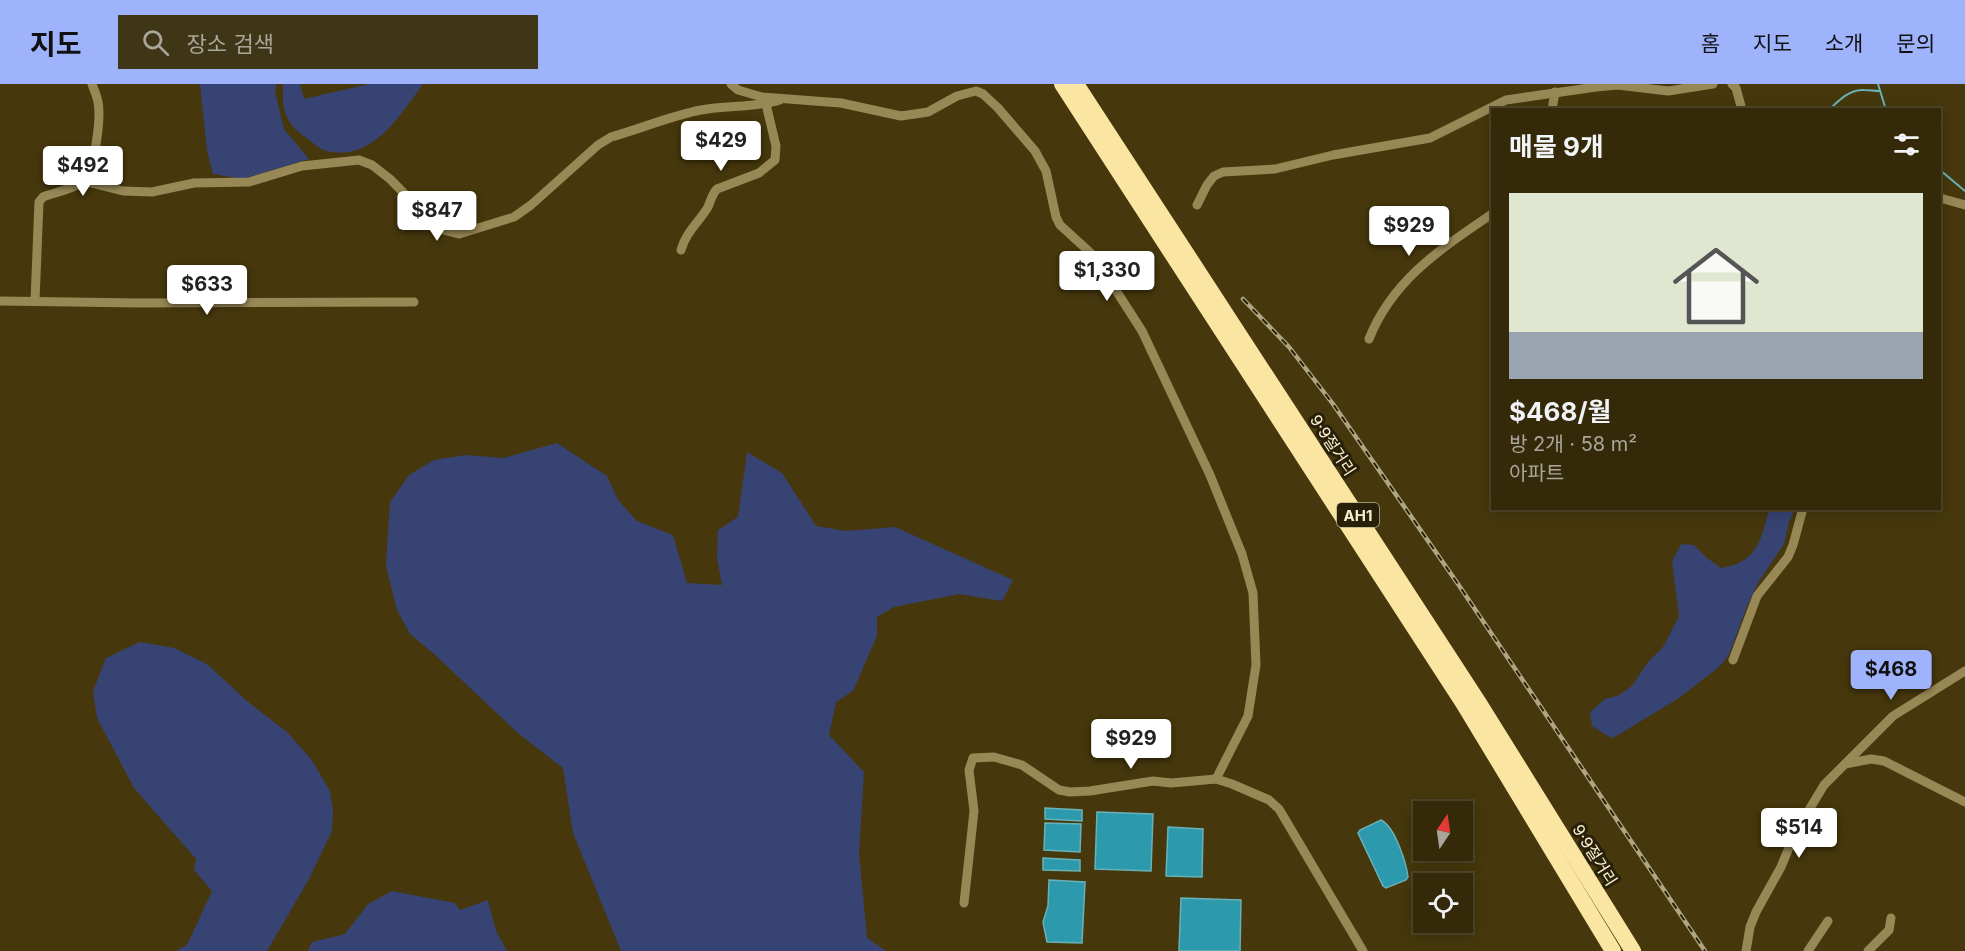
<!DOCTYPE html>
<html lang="ko">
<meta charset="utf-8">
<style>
body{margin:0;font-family:Inter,"Noto Sans KR",sans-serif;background:#3f3617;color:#f1f3f6;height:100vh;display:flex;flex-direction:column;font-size:22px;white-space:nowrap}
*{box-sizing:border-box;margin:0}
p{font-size:20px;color:#a9a79c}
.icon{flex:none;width:33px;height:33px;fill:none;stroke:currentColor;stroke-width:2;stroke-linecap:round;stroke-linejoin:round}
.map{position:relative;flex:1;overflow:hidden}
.panel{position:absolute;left:1491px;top:24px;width:450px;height:402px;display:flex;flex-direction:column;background:#342a09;border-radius:0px;box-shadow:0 3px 15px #0003,0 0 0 2px #4e462a}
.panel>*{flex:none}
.needle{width:39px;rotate:13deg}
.fabs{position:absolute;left:1413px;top:717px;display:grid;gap:12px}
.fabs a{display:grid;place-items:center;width:60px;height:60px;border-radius:0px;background:#342a09;box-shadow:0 3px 15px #0003,0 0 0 2px #4e462a;font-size:30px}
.price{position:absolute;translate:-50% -51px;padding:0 14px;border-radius:6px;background:#fff;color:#222;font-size:20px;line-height:39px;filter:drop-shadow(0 2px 3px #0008)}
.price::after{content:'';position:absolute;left:50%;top:36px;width:18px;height:14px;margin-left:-9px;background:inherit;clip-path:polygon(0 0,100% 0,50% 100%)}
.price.current{background:#9fb3fd;color:#111}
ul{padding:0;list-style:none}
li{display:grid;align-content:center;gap:12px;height:318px;padding:0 18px}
li span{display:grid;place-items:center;height:186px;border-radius:0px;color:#555}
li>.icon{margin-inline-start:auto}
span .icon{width:108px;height:108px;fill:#fffc;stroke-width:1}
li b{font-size:26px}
h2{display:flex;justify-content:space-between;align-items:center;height:72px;padding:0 18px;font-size:26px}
header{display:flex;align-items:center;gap:36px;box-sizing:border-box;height:84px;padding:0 30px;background:#9fb3fd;color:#111}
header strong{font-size:28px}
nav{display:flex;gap:33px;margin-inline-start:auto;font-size:21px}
.search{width:420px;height:54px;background:#3f3617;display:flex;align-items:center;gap:15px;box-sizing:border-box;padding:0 21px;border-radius:0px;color:#a9a79c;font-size:22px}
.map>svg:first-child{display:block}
</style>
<header>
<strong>지도</strong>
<div class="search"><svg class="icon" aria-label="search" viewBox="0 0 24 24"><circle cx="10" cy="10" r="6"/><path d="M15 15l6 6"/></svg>장소 검색</div>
<nav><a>홈</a><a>지도</a><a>소개</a><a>문의</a></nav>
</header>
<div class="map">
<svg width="1965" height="867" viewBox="0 0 1965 867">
<rect width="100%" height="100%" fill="#46380c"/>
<g fill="#374372">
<polygon points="200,0 276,0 275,8 284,45 309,75 243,95 213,90 207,66"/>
<path d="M283 0H300L304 15 369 0H423C400 31 373 78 327 67 321 66 313 59 308 55 285 39 282 28 283 0Z"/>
<polygon points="557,359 607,392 618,416 637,437 673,451 687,499 722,501 717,474 718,446 738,433 747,368 782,389 816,442 846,447 895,443 1013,496 1002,517 959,510 894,523 877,533 877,552 853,607 836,618 829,651 864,688 859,770 867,854 886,867 621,867 573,749 563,684 519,650 434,570 410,550 397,526 386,482 390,418 409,391 434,376 465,371 504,374"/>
<path d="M1769 425H1795L1789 438 1784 460 1759 497 1747 522 1729 571 1719 583 1679 614 1618 651 1611 654 1592 642 1590 628 1605 615 1617 612 1632 602 1648 578 1663 563 1679 532 1672 478 1681 460 1694 461 1707 474 1721 484C1757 479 1761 456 1769 425Z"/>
<polygon points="140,558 174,564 207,580 247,617 287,648 311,675 330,707 333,727 332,747 309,795 267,867 176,867 187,861 212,807 194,786 196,775 134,704 97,634 93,607 106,574"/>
<polygon points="392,807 455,819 460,826 488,816 496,847 507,867 308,867 312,858 345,850 368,820"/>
</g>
<g fill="#2c99ac" stroke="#69b2b7" stroke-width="1.5">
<polygon points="1045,724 1082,726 1082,737 1045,735"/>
<polygon points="1097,728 1153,730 1151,787 1095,785"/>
<path d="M1381 736C1395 743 1406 778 1408 793L1406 796 1386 804 1383 802 1358 749 1360 746Z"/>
<polygon points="1045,739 1081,740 1080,768 1044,766"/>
<polygon points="1168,743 1203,745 1202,793 1166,792"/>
<polygon points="1043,774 1080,776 1080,787 1043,786"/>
<polygon points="1049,796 1085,798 1082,859 1047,858 1043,838 1048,822"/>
<polygon points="1181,814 1241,816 1240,867 1179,867"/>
</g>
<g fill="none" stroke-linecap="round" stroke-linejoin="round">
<g stroke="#69b2b7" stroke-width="2">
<polyline points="1878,0 1886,26"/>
<path d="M1829 26C1839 16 1850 5 1864 6 1870 6 1874 7 1880 7"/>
<polyline points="1940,86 1965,107"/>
</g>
<g stroke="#988856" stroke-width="9">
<polyline points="731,0 738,6 762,13 841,19 901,32 928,28 957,12 976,7 983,10 998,24 1035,67 1046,87 1056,133 1060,141 1094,172 1142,247 1210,391 1242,470 1253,509 1256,581 1248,632 1216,695"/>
<polyline points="1732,0 1736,4 1742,26"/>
<polyline points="1552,26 1555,8"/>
<path d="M83 97 123 107 152 108 194 99 249 98 302 82 359 76 372 81 390 95 434 140 443 146 459 150 514 133 531 121 598 61 611 53C640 45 670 32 701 26 727 21 754 24 780 16"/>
<polyline points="1940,114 1965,121"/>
<polyline points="1197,121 1207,101 1214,92 1223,88 1275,85 1333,71 1430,54 1506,16 1596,3 1618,1 1668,7 1713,0"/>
<path d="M681 166C686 148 699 138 708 123 711 116 712 110 717 105L759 89 775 76 776 62 766 20"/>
<polyline points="0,217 140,219 414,218"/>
<path d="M35 217 39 118 43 113C55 108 71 106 82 98 95 89 101 33 98 18 97 12 94 6 92 0"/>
<path d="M1369 255C1393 195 1442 164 1492 130"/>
<polyline points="1733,576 1757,512 1788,473 1793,461 1803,424"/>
<polyline points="1845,680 1871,675 1884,677 1965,718"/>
<polyline points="964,819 974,727 969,686 973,674 994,673 1022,681 1059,706 1070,708 1090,707 1153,697 1171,699 1216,695 1232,700 1269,716 1279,725 1363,867"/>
<polyline points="1746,867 1750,843 1756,828 1781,783 1795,749 1824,701 1893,632 1965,587"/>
<polyline points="1808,867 1828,837"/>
<polyline points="1868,867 1889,846 1891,834"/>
</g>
<g stroke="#fae5a2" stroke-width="16">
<polyline points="1062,0 1465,622 1613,867"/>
<polyline points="1076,0 1479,619 1633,867"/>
</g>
<g stroke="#b0a582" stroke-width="4.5">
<polyline id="rail" points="1243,215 1289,263 1333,320 1458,500 1705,867"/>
</g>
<use href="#rail" stroke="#282009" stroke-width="2" stroke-dasharray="7" stroke-linecap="butt"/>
</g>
<g text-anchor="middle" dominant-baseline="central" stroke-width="6" stroke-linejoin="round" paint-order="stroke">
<rect fill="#282009" stroke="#b9b094" stroke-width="1.5" x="1337" y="419" width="42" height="24" rx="4.5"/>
<g font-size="15" font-weight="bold" fill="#f7edd0">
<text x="1358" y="431">AH1</text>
</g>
<g font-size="16" fill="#f7edd0" stroke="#282009">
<text transform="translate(1333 361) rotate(57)">9·9절거리</text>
<text transform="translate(1595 771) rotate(58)">9·9절거리</text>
</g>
</g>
</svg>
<div class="fabs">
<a><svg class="needle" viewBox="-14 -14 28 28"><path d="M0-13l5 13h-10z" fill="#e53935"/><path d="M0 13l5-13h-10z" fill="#a9a79c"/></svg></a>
<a><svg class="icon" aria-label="locate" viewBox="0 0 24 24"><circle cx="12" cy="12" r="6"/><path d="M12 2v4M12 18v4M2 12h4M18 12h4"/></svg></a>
</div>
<b class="price" style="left:721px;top:88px">$429</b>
<b class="price" style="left:83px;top:113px">$492</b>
<b class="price" style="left:437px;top:158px">$847</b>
<b class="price" style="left:1409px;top:173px">$929</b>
<b class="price" style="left:1107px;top:218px">$1,330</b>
<b class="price" style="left:207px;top:232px">$633</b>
<b class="price current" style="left:1891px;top:617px">$468</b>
<b class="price" style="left:1131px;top:686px">$929</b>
<b class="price" style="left:1799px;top:775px">$514</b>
<section class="panel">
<h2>매물 9개<svg class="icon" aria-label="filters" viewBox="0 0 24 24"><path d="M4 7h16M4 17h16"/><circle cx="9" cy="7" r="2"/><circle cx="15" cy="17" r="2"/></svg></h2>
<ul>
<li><span style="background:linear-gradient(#dfe7d0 75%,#9aa5b1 0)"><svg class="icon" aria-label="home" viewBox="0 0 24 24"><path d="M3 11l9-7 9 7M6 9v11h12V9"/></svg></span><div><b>$468/월</b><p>방 2개 · 58 m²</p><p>아파트</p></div></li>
</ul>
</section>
</div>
